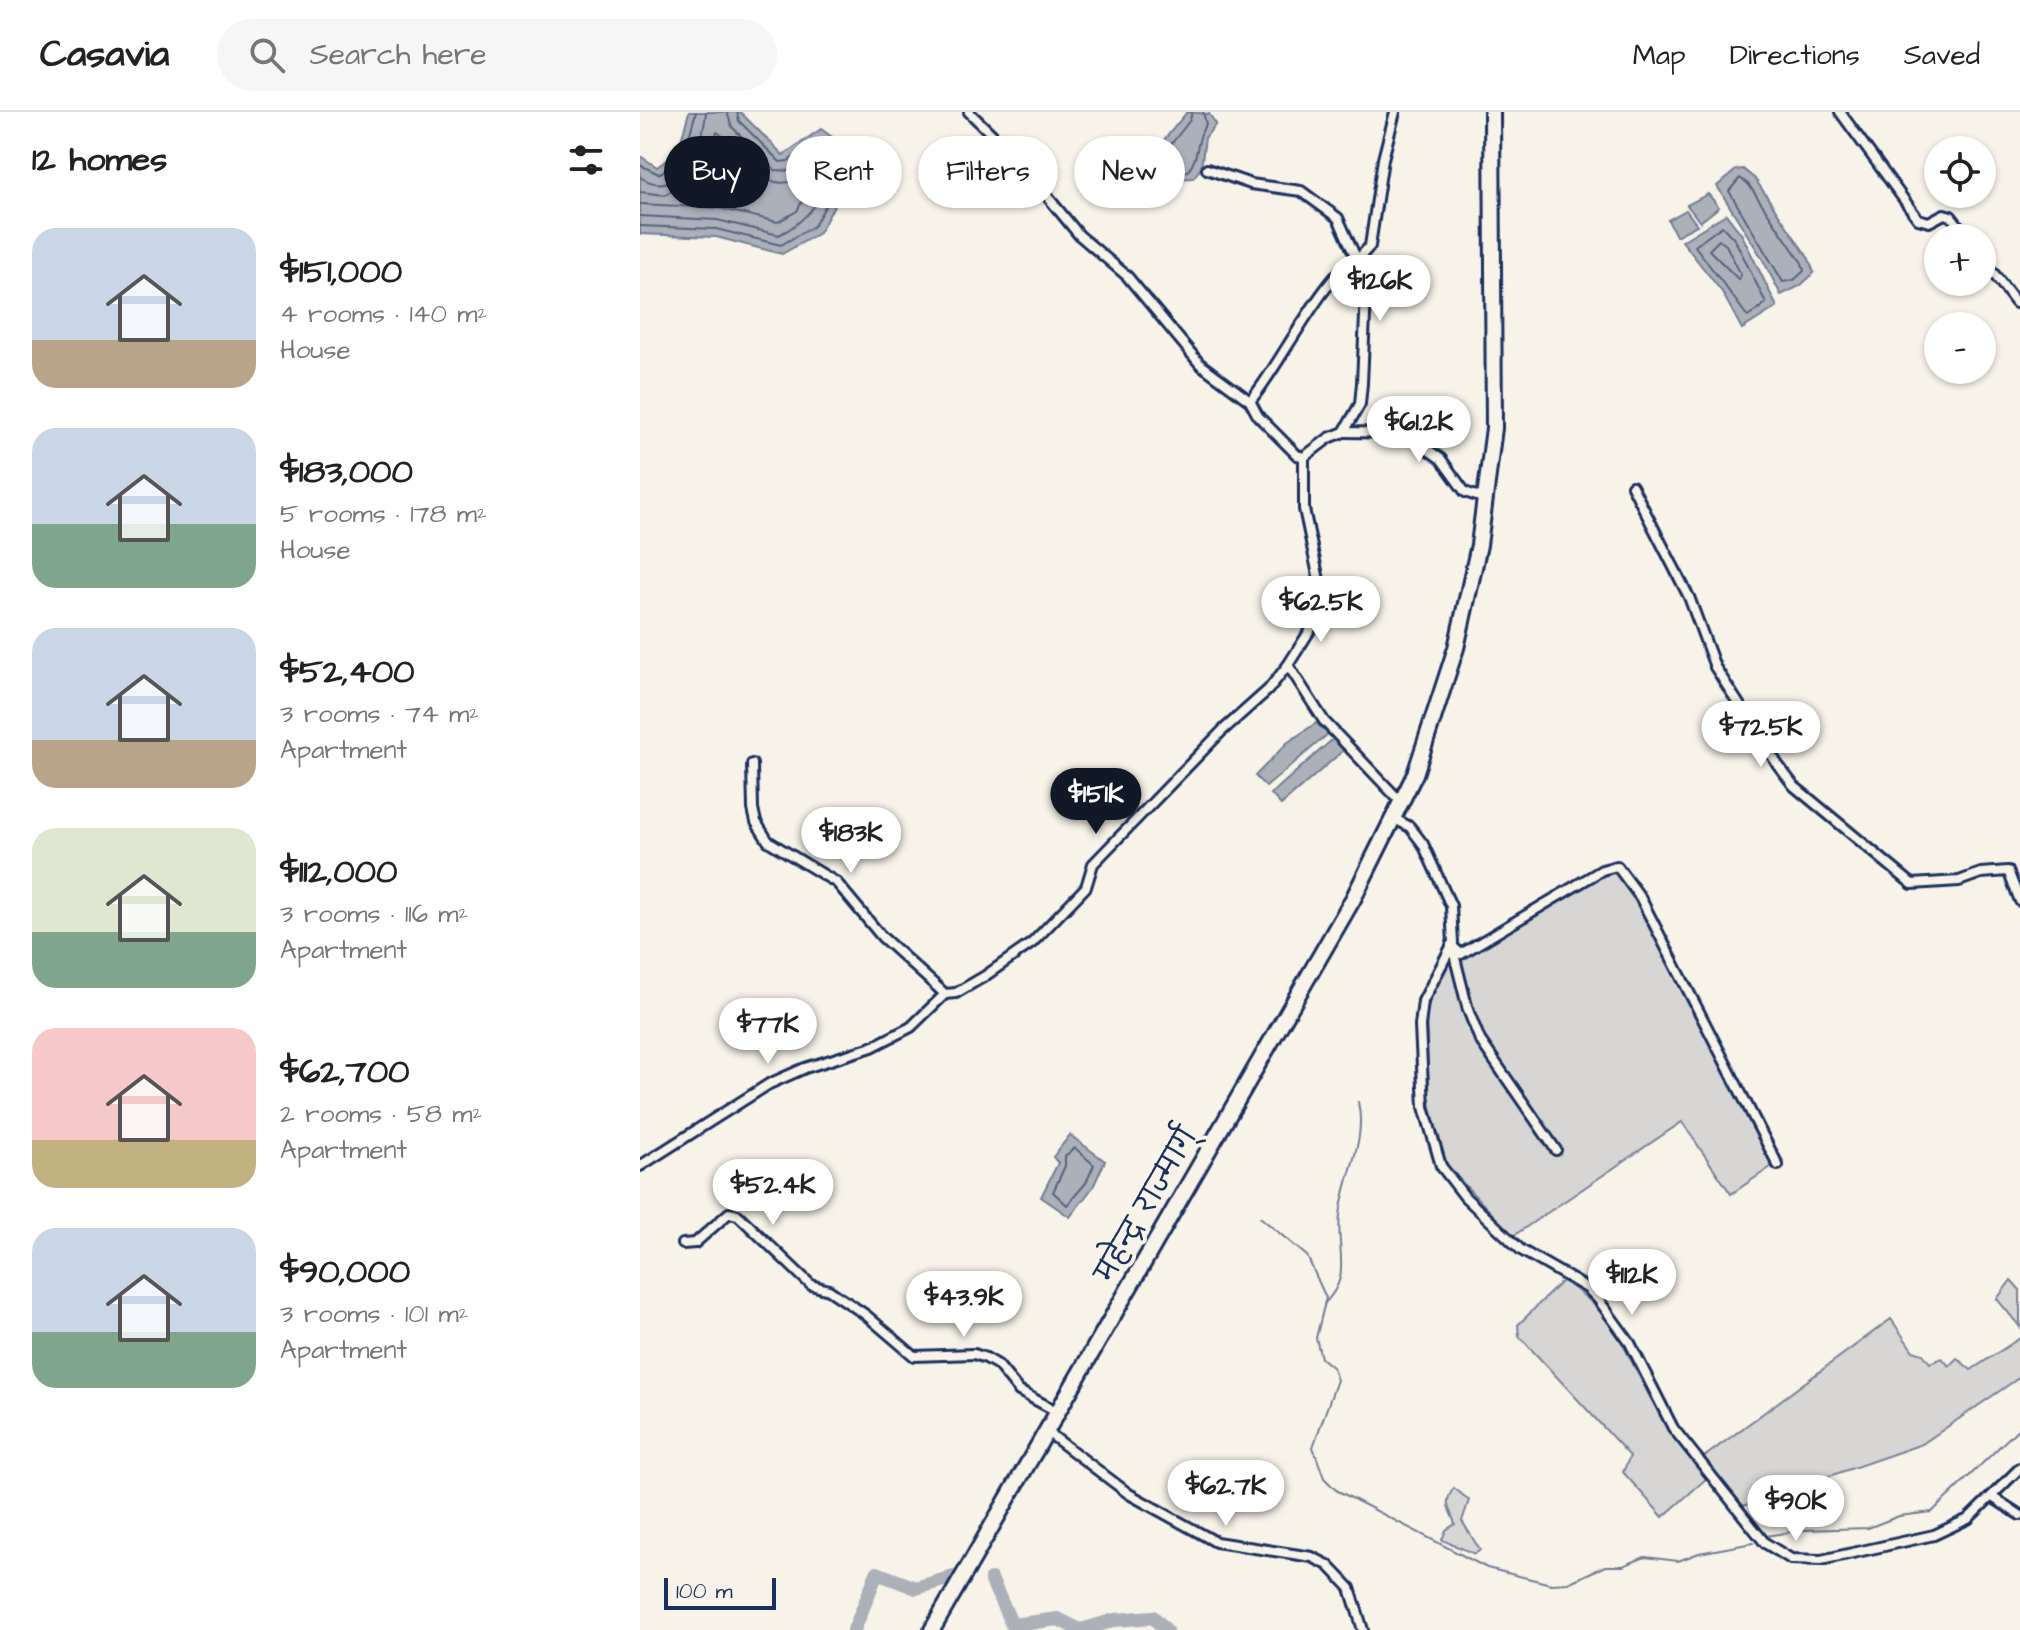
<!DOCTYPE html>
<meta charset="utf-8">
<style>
body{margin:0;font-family:"Architects Daughter","Playpen Sans Deva",sans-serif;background:#f6f6f6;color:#222;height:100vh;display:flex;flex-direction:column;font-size:30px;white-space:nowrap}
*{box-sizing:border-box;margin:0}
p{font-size:26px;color:#767676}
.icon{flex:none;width:44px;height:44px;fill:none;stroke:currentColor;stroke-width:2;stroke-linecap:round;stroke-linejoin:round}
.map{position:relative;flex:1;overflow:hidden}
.drawer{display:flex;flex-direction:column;background:#fff;width:640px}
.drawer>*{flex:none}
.guide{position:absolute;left:24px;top:24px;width:760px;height:72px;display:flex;gap:16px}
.fabs{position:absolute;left:1284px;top:24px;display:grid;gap:16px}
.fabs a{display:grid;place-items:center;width:72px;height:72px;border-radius:50%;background:#fff;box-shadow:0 2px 6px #0004;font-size:40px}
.scale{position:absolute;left:24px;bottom:20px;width:112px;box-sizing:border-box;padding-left:8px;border:4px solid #1b2f5e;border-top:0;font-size:22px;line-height:28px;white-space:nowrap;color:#1b2f5e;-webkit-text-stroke:6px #f7f3e8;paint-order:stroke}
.price{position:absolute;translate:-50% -68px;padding:0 18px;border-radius:28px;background:#fff;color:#222;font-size:26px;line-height:52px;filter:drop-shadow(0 2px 4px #0008)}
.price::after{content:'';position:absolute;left:50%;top:48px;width:24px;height:18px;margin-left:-12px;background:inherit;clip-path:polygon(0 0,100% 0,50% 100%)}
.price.current{background:#111827;color:#fff}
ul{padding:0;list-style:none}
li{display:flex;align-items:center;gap:24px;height:200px;padding:0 32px}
li span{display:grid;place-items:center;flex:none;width:224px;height:160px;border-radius:24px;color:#555}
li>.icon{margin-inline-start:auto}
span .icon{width:96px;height:96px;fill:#fffc;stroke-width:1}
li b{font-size:34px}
h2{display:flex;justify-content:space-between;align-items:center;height:96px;padding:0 32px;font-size:34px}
.chip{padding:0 28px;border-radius:36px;background:#fff;box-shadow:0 2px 6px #0004;font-size:28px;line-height:72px}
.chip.current{background:#111827;color:#fff}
header{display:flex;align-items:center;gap:48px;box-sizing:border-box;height:112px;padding:0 40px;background:#fff;border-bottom:2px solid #e0e0e0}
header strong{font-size:38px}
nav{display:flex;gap:44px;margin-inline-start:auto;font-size:28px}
.search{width:560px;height:72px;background:#f6f6f6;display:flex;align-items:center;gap:20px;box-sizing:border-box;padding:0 28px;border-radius:44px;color:#767676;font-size:30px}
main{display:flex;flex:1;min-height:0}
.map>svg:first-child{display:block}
</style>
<header>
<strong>Casavia</strong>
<div class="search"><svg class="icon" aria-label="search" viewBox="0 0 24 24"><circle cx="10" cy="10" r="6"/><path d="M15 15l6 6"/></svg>Search here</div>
<nav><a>Map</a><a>Directions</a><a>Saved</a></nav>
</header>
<main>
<section class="drawer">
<h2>12 homes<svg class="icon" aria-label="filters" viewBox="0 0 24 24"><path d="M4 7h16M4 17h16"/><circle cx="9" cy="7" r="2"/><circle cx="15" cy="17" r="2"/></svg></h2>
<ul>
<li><span style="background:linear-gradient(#c9d6e8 70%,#b9a48a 0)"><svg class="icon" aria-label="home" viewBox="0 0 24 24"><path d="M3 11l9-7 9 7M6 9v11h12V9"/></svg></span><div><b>$151,000</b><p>4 rooms · 140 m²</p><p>House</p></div></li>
<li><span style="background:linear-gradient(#c9d6e8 60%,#7fa58c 0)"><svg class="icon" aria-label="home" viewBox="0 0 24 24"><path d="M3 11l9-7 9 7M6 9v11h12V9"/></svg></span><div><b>$183,000</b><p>5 rooms · 178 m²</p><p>House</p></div></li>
<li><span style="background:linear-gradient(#c9d6e8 70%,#b9a48a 0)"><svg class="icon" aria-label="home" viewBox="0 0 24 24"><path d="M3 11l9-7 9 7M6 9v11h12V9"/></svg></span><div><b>$52,400</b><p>3 rooms · 74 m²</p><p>Apartment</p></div></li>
<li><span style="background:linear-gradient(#dfe7d0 65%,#7fa58c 0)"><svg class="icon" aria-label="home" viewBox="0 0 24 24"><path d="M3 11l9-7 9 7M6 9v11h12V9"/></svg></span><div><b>$112,000</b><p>3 rooms · 116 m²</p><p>Apartment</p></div></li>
<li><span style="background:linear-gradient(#f6c9c9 70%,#c2b280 0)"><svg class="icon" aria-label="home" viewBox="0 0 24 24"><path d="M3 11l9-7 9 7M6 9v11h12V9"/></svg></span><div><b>$62,700</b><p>2 rooms · 58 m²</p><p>Apartment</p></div></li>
<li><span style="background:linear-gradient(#c9d6e8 65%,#7fa58c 0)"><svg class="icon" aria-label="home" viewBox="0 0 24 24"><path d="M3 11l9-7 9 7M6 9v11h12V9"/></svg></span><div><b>$90,000</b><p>3 rooms · 101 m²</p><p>Apartment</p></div></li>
</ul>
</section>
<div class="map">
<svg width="1380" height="1518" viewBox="0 0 1380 1518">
<rect width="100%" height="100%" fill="#f7f3e8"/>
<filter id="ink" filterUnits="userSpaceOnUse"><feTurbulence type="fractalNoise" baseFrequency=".0125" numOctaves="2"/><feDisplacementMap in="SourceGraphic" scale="16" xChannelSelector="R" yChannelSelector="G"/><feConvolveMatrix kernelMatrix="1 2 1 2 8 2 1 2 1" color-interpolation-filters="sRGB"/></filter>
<g filter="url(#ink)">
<g fill="#d7d6d4" stroke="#798299" stroke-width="2">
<polygon points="973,757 987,771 1007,804 1134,1053 1091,1082 1042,1010 873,1124 808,1055 798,1028 789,985 786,903 791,885 809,850 960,761"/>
<polygon points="1371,1168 1380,1178 1380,1215 1357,1187"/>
<path d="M922 1169C978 1200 986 1245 1016 1296 1030 1321 1048 1344 1067 1366L1023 1405 983 1360 990 1344 879 1224 878 1213Z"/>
<polygon points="1251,1207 1273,1239 1283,1242 1290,1251 1302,1246 1309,1254 1317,1246 1331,1258 1380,1226 1380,1265 1282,1332 1103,1394 1064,1345"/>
<path d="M814 1376 829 1388 822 1409 840 1438 835 1442 802 1428 806 1418 815 1412C810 1396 802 1392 814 1376Z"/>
</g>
<g fill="#acb0b9" stroke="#727c95" stroke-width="2">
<polygon points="49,0 100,0 143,43 181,17 215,42 204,76 179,121 142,142 76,125 0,122 0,44 17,55 38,40"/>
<polygon points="547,0 569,2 576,12 565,26 561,56 553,66 534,67 509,46"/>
<polygon points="1103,57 1115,67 1169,147 1174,161 1160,174 1141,183 1122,146 1077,74 1096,58"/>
<polygon points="1068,82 1079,95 1060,110 1047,93"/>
<polygon points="1046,98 1057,113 1036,124 1028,108"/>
<polygon points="1086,102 1102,123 1137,195 1102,217 1082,180 1042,129"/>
<polygon points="676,611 688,622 626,675 615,664 647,631"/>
<polygon points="694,626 705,637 641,693 631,682"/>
<polygon points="430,1023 465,1049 453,1075 430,1105 401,1085 418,1051 413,1045"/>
</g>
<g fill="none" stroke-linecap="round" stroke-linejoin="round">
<g stroke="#556382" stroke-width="2">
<path d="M552 0 550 8 522 44 538 60 548 59C560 45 555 27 566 12L563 0"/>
<polyline points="0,53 19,62 43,46 56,0"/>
<path d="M0 65C40 91 64 31 66 0"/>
<polygon points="1100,66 1109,73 1162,151 1164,159 1154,168 1143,170 1089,79"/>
<path d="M0 80 25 83 61 59 77 20C111 42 122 92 170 61L175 65 157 99 138 110 78 96 0 92"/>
<path d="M0 104 77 108 139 123C166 110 192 79 193 48L180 40 150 59 135 58 92 15 87 0"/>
<polyline points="0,114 76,117 141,133 174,114 197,73 205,44 181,28 148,49 140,50 99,9 97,0"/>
<polygon points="1082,114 1095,128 1126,191 1108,205 1055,134"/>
<polygon points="1079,128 1086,133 1101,163 1099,168 1069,138"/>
<polygon points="435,1036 454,1053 446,1071 427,1093 413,1080 425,1054 425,1044"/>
</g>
<g stroke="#727c95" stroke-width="2">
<polyline points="620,1105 667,1144 686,1186 676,1226 681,1246 693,1256 697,1268 673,1335 684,1366 696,1378 847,1456 911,1472 928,1471 965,1454 983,1454 1005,1445 1038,1449 1059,1441 1113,1431"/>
<path d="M684 1192C692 1184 697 1177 700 1166 704 1146 697 1124 700 1104 704 1063 727 1031 718 990"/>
<polyline points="1126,1424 1163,1418 1228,1416 1259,1404 1292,1400 1380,1315"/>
</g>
<g stroke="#acb0b9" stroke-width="14">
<polyline points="351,1467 372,1513 418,1507 440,1518"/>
<polyline points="214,1518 237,1461 276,1476 313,1465"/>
<polyline points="441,1518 475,1508 513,1505 526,1518"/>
</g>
<g stroke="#1b2f5e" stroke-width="14">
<g id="street">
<path d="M329 0 375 45 439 123 487 164 560 252 610 289 618 304 657 343 664 345 689 326 704 320 720 292 722 271 726 181 717 148C689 153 634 264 610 289"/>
<polyline points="1200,0 1278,107 1289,110 1304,102 1311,104 1328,126"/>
<polyline points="567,57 611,72 661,79 698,106 717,148 730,134 743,47 755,0"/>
<polyline points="1342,146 1376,191"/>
<polyline points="704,320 764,321 801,347 825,380 845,387"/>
<polyline points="664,345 664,397 683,487 676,509 648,553 684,609 761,690"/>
<polyline points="992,374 1049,485 1075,555 1138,653 1154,674 1272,772 1319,769 1341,761 1368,759 1380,789"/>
<polyline points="112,652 113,697 116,710 128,729 197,771 242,825 305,882"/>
<polyline points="753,706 770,715 783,732 811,794 813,831 783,889 780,914 784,995 801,1054 825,1085 881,1138 947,1176 958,1187 990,1231 1033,1316 1125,1431 1151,1447 1181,1448 1294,1423 1328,1407 1380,1356"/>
<polyline points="811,833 821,842 962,758 977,754 1000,785 1138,1053"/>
<polyline points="812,834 828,898 840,928 916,1038"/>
<polyline points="0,1054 129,972 165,956 232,935 271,915 305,882 316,881 345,864 392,831 446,775 453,752 582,619 628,578 648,553"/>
<polyline points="43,1132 55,1131 89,1101 98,1103 171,1173 189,1178 226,1203 274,1244 334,1242 346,1246 358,1253 379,1279 418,1300"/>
<polyline points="406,1319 489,1382 576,1430 672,1445 688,1453 710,1476 723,1518"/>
<polyline points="1352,1385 1380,1403"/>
</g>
</g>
<g stroke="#1b2f5e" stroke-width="20">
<polyline id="highway" points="292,1518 713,787 775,662 816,536 839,433 854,316 852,0"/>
</g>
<use href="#street" stroke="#f7f3e8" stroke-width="8"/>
<use href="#highway" stroke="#f7f3e8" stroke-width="14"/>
</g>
</g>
<g text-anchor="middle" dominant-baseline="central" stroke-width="8" stroke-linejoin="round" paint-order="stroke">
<g font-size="28" fill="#1b2f5e" stroke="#f7f3e8">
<text transform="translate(507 1093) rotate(-60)">महेन्द्र राज्मार्ग्</text>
</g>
</g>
</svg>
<div class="fabs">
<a><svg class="icon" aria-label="locate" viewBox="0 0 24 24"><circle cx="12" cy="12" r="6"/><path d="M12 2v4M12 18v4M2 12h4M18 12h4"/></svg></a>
<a>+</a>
<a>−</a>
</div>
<div class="scale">100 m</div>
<b class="price" style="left:740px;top:211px">$126K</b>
<b class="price" style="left:779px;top:352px">$61.2K</b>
<b class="price" style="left:681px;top:532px">$62.5K</b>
<b class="price" style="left:1121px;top:657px">$72.5K</b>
<b class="price current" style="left:456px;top:724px">$151K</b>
<b class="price" style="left:211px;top:763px">$183K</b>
<b class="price" style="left:128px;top:954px">$77K</b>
<b class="price" style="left:133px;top:1115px">$52.4K</b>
<b class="price" style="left:992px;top:1205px">$112K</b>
<b class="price" style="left:324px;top:1227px">$43.9K</b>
<b class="price" style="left:586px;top:1416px">$62.7K</b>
<b class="price" style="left:1156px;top:1431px">$90K</b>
<div class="guide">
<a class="chip current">Buy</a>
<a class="chip">Rent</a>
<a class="chip">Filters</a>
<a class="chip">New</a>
</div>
</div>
</main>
